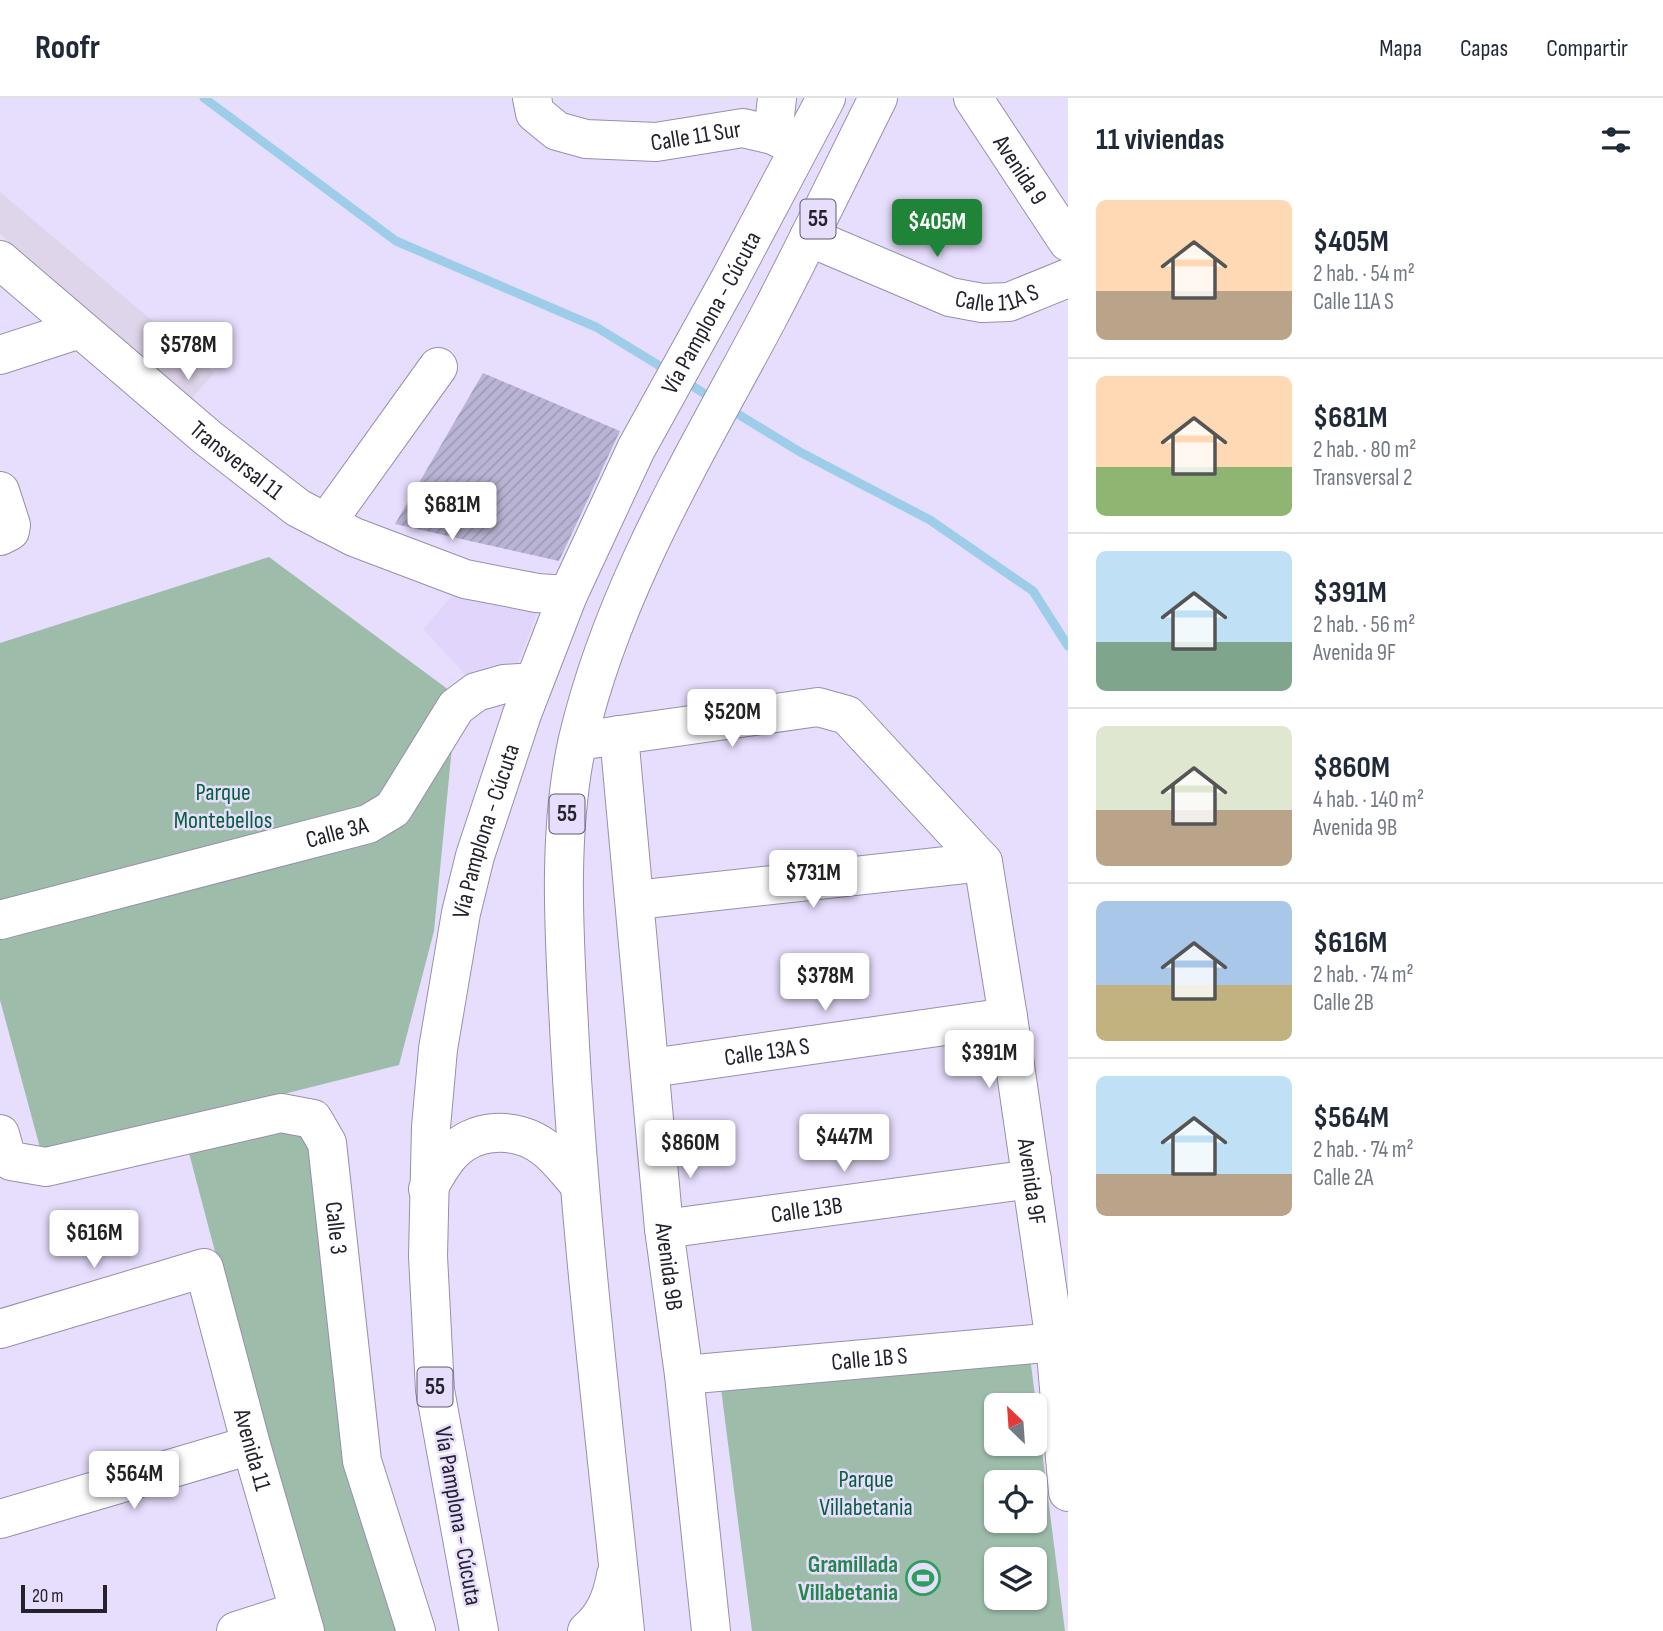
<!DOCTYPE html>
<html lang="es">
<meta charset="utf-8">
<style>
body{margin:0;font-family:"Sofia Sans Condensed",sans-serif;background:#f2f2f3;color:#1f2937;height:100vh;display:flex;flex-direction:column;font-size:26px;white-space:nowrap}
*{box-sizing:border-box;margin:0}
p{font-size:23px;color:#747a83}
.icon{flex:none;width:38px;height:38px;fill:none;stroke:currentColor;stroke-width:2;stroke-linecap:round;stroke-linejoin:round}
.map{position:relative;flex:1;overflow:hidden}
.side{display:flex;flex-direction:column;background:#fff;width:595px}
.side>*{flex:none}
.needle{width:46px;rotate:335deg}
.tools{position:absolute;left:984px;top:1295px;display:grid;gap:14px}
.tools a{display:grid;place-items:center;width:63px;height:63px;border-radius:10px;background:#fff;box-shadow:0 2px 5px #0004;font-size:35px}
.scale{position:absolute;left:21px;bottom:18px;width:86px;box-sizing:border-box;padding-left:7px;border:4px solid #25222d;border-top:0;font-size:19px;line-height:24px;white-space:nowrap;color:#25222d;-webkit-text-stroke:5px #e7defd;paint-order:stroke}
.price{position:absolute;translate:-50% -60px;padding:0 16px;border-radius:7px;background:#fff;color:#222;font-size:23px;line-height:46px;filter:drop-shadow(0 2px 4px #0008)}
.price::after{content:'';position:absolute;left:50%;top:42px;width:21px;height:16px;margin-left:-10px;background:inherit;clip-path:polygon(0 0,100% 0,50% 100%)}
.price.current{background:#1f8438;color:#fff}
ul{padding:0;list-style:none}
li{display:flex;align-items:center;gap:21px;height:175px;padding:0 28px}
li+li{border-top:2px solid #e0e1e3}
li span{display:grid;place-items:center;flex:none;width:196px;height:140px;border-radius:10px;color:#555}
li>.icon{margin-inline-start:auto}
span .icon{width:84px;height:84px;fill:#fffc;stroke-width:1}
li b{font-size:30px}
h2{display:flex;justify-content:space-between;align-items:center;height:84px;padding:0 28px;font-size:30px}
header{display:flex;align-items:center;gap:42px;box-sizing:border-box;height:98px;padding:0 35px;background:#fff;border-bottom:2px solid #e0e1e3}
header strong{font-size:33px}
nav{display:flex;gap:38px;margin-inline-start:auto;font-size:24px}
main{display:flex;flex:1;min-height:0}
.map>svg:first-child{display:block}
</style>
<header>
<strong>Roofr</strong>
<nav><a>Mapa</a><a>Capas</a><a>Compartir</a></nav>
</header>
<main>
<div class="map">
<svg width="1068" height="1533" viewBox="0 0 1068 1533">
<defs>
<pattern id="building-hatch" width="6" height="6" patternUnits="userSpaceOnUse" patternTransform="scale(1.75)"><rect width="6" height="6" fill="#b9b4d3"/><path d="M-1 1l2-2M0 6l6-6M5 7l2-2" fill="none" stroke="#9f9ab5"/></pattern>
</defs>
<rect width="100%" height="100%" fill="#e7defd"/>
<polygon fill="#dfd5ea" points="0,94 214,275 187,306 0,136"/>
<polygon fill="#e1d5fc" points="460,489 539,510 517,567 473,585 423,531"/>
<g fill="#9dbdaa" fill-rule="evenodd">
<polygon points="269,459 457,598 434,833 399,967 42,1057 0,902 0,545"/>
<polygon points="310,1029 402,1533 315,1533 189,1055"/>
<path d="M1029 1251 1065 1533H752L719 1275ZM996 1307H1034V1346H996ZM996 1384H1034V1423H996ZM996 1461H1034V1500H996Z"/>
</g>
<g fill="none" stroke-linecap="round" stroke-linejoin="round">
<g stroke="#9ecdea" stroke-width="9">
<polyline points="204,0 396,143 596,229 668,273"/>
<polyline points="683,282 713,301"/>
<polyline points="728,310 800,354 930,422 1033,493 1068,548"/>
</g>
</g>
<polygon fill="url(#building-hatch)" points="483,275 620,333 559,463 395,426"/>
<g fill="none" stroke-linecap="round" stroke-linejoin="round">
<g stroke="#978fac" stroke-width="40">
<g id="minor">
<path id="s1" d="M532 0 535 15 557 33 586 41 656 44 743 30 773 37 799 50"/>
<path id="s2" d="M973 0 1068 144"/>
<polyline points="773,37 777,0"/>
<path id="s3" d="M809 139 950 199 982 205 1009 204 1068 180"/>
<path id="s4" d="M0 162 208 340 298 410 354 439 465 481 537 495 568 497"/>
<polyline points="0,257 80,231"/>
<polyline points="0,393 11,427 10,433 0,438"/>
<polyline points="326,425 438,269"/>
<path id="s5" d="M619 637 664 1131 684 1277 711 1533"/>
<path id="s6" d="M578 643 818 609 847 617 983 764 1008 919 1055 1244 1068 1394"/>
<polyline points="636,802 983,764"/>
<path id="s7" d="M0 822 368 726 393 711 456 609 476 594 504 586 534 584"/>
<path id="s8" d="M651 970 1008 919"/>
<path id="s9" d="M0 1036 5 1054 11 1063 46 1069 281 1015 313 1021 327 1045 362 1363 416 1533"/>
<path id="s10" d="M664 1131 1032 1081"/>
<path id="s11" d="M0 1231 204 1170 251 1347 305 1533"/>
<path id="s12" d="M684 1277 1068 1243"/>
<polyline points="0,1421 251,1347"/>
<polyline points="236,1533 299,1513"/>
</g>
</g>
<g stroke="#978fac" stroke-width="40">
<g id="highway">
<path d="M428 1091C434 1080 440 1069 448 1059 472 1029 516 1028 545 1050 558 1060 568 1074 579 1086"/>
<path id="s13" d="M479 1533 435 1292 428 1158 431 1029 438 951 461 815 475 758 522 616 568 497 636 351 730 181 826 0"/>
<path d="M587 1533C605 1518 612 1499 616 1477"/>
<path d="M625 1533C605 1338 581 1143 570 947 565 849 556 738 578 641 614 488 697 354 770 216 807 145 842 72 878 0"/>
</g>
</g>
<use href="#minor" stroke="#fff" stroke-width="38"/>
<use href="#highway" stroke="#fff" stroke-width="38"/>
</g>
<defs>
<g id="stadium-ring" transform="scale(1.75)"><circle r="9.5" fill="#e7defd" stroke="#2e9e5b" stroke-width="1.5"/><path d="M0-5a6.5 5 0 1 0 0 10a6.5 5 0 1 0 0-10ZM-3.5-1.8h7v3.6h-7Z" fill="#2e9e5b"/></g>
</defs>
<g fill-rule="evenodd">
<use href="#stadium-ring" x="923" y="1480"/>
</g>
<g text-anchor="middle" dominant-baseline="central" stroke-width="5" stroke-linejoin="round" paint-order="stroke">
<g fill="#e7defd" stroke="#5f5a6b" stroke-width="2">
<rect x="800.5" y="101.5" width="35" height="39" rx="5"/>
<rect x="549.5" y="696.5" width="35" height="39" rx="5"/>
<rect x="417.5" y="1269.5" width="35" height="39" rx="5"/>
</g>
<g font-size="23" font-weight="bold" fill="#25222d">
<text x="818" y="121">55</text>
<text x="567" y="716">55</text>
<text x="435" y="1289">55</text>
</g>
<g font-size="24" fill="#25222d" stroke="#e7defd">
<text stroke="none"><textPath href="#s1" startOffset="184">Calle 11 Sur</textPath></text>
<text stroke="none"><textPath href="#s2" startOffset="86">Avenida 9</textPath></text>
<text stroke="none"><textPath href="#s3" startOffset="201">Calle 11A S</textPath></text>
<text stroke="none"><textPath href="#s13" startOffset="1377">Vía Pamplona - Cúcuta</textPath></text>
<text stroke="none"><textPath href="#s4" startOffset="310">Transversal 11</textPath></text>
<text stroke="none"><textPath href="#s7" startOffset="348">Calle 3A</textPath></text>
<text stroke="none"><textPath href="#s13" startOffset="810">Vía Pamplona - Cúcuta</textPath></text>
<text stroke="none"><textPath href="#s8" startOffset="117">Calle 13A S</textPath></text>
<text stroke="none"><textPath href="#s6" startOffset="796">Avenida 9F</textPath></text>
<text stroke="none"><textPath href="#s10" startOffset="144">Calle 13B</textPath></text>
<text stroke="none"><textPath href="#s9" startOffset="452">Calle 3</textPath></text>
<text stroke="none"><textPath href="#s5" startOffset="534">Avenida 9B</textPath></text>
<text stroke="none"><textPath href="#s12" startOffset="186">Calle 1B S</textPath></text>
<text stroke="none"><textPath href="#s11" startOffset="401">Avenida 11</textPath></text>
<text transform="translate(458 1418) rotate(80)">Vía Pamplona - Cúcuta</text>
</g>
<g font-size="24" fill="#075e3c" stroke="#e7defd">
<text x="223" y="694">Parque<tspan x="223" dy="28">Montebellos</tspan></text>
<text x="866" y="1381">Parque<tspan x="866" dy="28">Villabetania</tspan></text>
</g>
<g font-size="24" font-weight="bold" fill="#27864d" stroke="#e7defd" text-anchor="end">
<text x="898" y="1466">Gramillada<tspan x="898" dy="28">Villabetania</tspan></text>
</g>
</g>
</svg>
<div class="tools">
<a><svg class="needle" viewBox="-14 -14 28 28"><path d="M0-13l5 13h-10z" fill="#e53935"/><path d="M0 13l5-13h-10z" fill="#747a83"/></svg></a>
<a><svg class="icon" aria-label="locate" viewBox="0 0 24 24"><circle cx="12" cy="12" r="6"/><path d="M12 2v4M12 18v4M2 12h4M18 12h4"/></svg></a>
<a><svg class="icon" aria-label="layers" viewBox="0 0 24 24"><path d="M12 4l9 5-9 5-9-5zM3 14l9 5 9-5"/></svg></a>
</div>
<div class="scale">20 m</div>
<b class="price current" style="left:937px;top:161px">$405M</b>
<b class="price" style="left:188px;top:284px">$578M</b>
<b class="price" style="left:452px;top:444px">$681M</b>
<b class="price" style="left:732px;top:651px">$520M</b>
<b class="price" style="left:813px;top:812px">$731M</b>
<b class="price" style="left:825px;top:915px">$378M</b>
<b class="price" style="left:989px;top:992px">$391M</b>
<b class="price" style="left:844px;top:1076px">$447M</b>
<b class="price" style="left:690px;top:1082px">$860M</b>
<b class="price" style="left:94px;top:1172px">$616M</b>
<b class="price" style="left:134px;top:1413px">$564M</b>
</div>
<section class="side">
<h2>11 viviendas<svg class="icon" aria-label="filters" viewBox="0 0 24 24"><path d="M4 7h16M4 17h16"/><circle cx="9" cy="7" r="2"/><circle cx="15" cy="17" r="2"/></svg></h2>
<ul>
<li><span style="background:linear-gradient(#ffd9b3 65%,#b9a48a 0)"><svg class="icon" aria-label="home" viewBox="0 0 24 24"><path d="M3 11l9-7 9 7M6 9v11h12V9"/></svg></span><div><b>$405M</b><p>2 hab. · 54 m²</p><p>Calle 11A S</p></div></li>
<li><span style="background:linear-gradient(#ffd9b3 65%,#8fb573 0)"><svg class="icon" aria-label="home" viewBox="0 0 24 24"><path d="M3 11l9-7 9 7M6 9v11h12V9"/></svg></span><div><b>$681M</b><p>2 hab. · 80 m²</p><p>Transversal 2</p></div></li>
<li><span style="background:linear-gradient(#bfe0f5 65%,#7fa58c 0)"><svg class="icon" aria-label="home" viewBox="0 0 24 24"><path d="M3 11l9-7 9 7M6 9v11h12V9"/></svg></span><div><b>$391M</b><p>2 hab. · 56 m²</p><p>Avenida 9F</p></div></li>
<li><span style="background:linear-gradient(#dfe7d0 60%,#b9a48a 0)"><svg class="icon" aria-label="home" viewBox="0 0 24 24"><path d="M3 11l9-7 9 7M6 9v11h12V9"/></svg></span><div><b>$860M</b><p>4 hab. · 140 m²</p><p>Avenida 9B</p></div></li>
<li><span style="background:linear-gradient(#a9c7e8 60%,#c2b280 0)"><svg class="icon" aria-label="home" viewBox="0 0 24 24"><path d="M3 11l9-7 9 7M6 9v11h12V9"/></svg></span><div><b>$616M</b><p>2 hab. · 74 m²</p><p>Calle 2B</p></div></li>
<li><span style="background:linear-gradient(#bfe0f5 70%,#b9a48a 0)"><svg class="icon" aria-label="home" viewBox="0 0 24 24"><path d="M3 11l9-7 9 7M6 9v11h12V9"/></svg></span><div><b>$564M</b><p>2 hab. · 74 m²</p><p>Calle 2A</p></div></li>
</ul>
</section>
</main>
